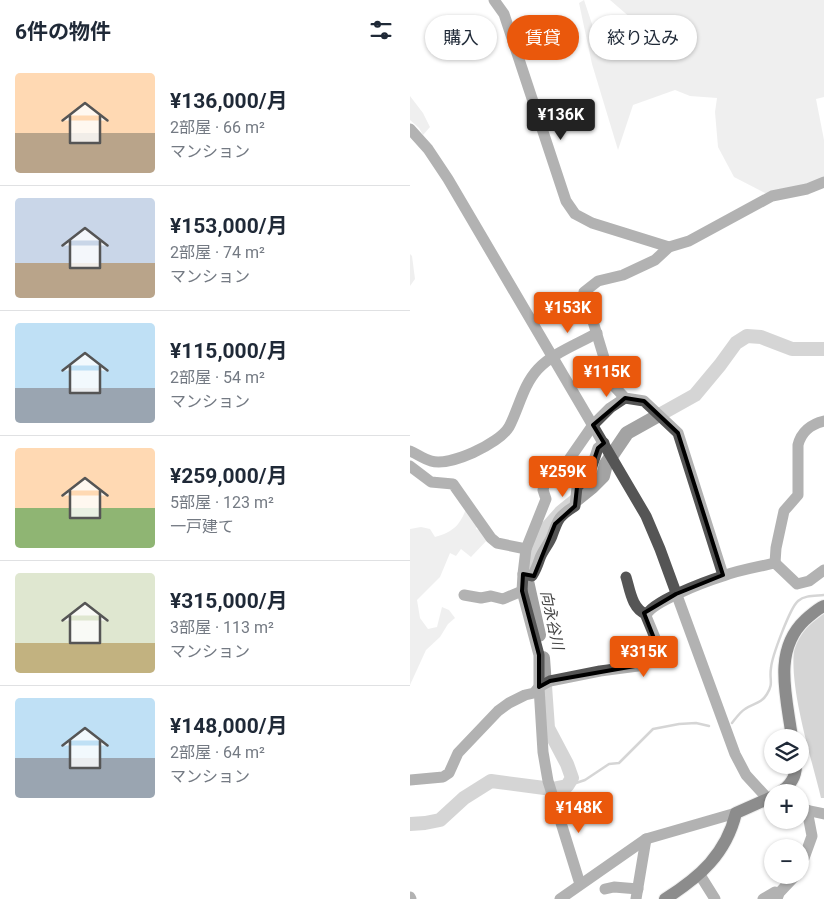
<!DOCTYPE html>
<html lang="ja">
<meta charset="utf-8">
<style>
body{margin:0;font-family:Roboto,"Noto Sans JP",sans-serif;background:#f2f2f3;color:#1f2937;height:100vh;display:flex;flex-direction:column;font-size:19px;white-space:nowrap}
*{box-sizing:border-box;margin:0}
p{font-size:16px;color:#747a83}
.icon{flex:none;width:28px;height:28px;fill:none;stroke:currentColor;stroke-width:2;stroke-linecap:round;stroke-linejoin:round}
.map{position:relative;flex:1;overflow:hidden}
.details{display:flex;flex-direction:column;background:#fff;width:410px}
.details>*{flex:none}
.hud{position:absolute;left:15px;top:15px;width:324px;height:45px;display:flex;gap:10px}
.buttons{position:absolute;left:354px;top:729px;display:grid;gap:10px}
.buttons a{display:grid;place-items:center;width:45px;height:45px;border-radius:50%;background:#fff;box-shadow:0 1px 4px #0004;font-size:25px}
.price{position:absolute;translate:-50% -42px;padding:0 11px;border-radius:5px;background:#ea580c;color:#fff;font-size:16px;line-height:32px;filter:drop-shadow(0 1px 2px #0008)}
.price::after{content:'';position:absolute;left:50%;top:30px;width:15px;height:11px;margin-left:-8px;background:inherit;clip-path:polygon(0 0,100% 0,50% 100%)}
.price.selected{background:#222;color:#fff}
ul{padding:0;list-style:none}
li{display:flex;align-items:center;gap:15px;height:125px;padding:0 15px}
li+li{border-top:1px solid #e0e1e3}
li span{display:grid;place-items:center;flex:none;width:140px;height:100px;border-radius:5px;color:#555}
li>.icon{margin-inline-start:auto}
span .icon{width:60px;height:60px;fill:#fffc;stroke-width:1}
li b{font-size:21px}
h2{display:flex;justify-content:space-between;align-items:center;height:60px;padding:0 15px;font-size:21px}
.pill{padding:0 18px;border-radius:22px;background:#fff;box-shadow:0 1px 4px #0004;font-size:18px;line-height:45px}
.pill.selected{background:#ea580c;color:#fff}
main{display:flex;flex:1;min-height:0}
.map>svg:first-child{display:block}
</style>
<main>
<section class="details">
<h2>6件の物件<svg class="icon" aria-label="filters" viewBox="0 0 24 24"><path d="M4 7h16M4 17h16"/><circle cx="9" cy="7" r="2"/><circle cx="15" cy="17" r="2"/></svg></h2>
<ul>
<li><span style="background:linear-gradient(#ffd9b3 60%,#b9a48a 0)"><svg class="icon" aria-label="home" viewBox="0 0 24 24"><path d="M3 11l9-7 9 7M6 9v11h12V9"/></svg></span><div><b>¥136,000/月</b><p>2部屋 · 66 m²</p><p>マンション</p></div></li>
<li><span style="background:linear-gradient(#c9d6e8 65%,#b9a48a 0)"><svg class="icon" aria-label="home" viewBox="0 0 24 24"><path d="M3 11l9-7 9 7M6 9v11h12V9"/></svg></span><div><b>¥153,000/月</b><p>2部屋 · 74 m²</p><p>マンション</p></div></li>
<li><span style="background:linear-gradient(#bfe0f5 65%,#9aa5b1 0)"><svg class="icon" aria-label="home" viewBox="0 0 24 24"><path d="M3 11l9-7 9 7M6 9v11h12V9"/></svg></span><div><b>¥115,000/月</b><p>2部屋 · 54 m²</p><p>マンション</p></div></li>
<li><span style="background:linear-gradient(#ffd9b3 60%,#8fb573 0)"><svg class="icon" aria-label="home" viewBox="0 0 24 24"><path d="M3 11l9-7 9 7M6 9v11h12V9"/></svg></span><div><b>¥259,000/月</b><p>5部屋 · 123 m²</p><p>一戸建て</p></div></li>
<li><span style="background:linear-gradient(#dfe7d0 70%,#c2b280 0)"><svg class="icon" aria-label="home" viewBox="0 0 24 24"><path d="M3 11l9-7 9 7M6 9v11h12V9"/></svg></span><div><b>¥315,000/月</b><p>3部屋 · 113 m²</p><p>マンション</p></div></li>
<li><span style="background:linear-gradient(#bfe0f5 60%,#9aa5b1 0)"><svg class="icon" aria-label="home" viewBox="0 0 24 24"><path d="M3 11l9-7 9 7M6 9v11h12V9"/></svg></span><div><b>¥148,000/月</b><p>2部屋 · 64 m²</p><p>マンション</p></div></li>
</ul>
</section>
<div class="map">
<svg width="414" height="899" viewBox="0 0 414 899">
<rect width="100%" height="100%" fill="#fff"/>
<g fill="#dcdcdc">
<polygon points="174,0 193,57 223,34 222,19 200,0 414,0 414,97 406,99 414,140 414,177 400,184 359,195 324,177 308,147 305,112 307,98 280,96 265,90 223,105 208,150 182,64 169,3"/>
<polygon points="0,96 13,113 20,127 13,135 9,128 0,120"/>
<polygon points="0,254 2,256 5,279 0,286"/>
<path d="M57 506 69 521 66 529 73 531 79 538 61 557 51 549 46 556 40 553 30 577 7 600 10 618 18 629 27 627 32 607 39 610 45 618 38 624 30 637 16 650 0 685V529L11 527 20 529 25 537C44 532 51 524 57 506Z"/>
</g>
<path fill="#a3a3a3" d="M414 613V798H411C401 756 377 683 385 643 388 632 404 618 414 613Z"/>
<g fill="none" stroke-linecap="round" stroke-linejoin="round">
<g stroke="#a3a3a3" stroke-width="2.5">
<path d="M322 723C326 718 330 712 335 709 343 703 351 704 357 694 364 683 359 680 361 668 362 656 380 608 388 601 395 595 405 596 414 595"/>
<polyline points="157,786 175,780 199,764 209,763 243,729 269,724 286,723 299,726"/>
</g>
<g stroke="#a3a3a3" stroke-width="14">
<polyline points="129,635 117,581 125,553 136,529 151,512 182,487 193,476 196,464 217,433 285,395 310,365 326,343 337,336 351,337 382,349 414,349"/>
<polyline points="0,824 15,823 30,820 54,798 81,781 142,789 157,786 162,778 157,764 138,728 133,658"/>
</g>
<g stroke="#dbdbdb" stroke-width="14">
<g id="major">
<path d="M382 738C377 698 362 651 395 620 402 614 407 609 414 606"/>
<path d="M370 792C380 786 386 777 386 765"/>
<path d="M255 899C290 877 316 854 326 813L362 797"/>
</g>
</g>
<g stroke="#555" stroke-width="11">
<polyline points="84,0 94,14 156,201 165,214 182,223 259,247"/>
<polyline points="0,129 18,149 38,179 236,516 250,549 325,754 336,775 359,800 362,800"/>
<path d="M0 451C7 454 14 459 21 461 39 467 89 444 99 427 109 408 113 385 128 369 143 353 168 344 187 333"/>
<polyline points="0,466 21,482 43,484 81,538 87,543 116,549"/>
<path d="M365 563 366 548 374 511 388 495V445C391 432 401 424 414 421"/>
<path d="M113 574 122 576C126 570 128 564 130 558 133 550 139 544 142 536 148 519 149 516 165 506L167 487 179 475 188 448 194 443"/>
<polyline points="313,575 268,433 234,401 215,398 202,384 174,292 188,281 213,275 245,260 259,247 279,241 362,196 397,189 414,182"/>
<path d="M216 577C220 590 222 609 236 614"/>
<polyline points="54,595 71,598 81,596 93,599 112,591"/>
<path d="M0 780 33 777 39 773 48 753 88 711 99 703 115 695 124 693 129 687 140 681 190 671 228 666 245 658 249 651 248 645 236 616C240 602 297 581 313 576 329 570 348 567 365 563L387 584 399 581 414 570"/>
<polyline points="391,809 414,814"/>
<polyline points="390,869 402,836 397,810"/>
<polyline points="290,875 305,899"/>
<polyline points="170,884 138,781 133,752 129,687 129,655 112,591 113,574 116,549 136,499 133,490 136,478 158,461 183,425 200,408 215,398"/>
<polyline points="195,889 204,887 228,889"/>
<polyline points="0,897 1,899"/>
<polyline points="150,899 236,839 326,813"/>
<polyline points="226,899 236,839"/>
<polyline points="353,899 365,892 369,893"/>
<polyline points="367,899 369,893 386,875"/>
</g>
<use href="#major" stroke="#000" stroke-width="12"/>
</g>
<path d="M0 0H414V899H0ZM215 398 234 401 268 433 313 575 266 594 234 613 249 651 236 664 140 681 129 687V655L112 591 113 574 124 576 145 524 165 506 167 487 179 475 188 448 194 443 183 425Z" fill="#fff" fill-opacity=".55" fill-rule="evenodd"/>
<path fill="none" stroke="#000" stroke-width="4" stroke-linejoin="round" d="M215 398 234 401 268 433 313 575 266 594 234 613 249 651 236 664 140 681 129 687V655L112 591 113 574 124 576 145 524 165 506 167 487 179 475 188 448 194 443 183 425Z"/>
<g text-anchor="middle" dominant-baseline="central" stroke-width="4" stroke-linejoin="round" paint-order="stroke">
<g font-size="15" font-style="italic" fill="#444" stroke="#fff">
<text transform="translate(142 620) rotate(78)">向永谷川</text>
</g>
</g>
</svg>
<div class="buttons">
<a><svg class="icon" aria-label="layers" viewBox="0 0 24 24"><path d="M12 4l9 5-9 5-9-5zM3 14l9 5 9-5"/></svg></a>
<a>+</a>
<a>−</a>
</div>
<b class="price selected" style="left:151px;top:141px">¥136K</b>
<b class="price" style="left:158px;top:334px">¥153K</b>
<b class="price" style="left:197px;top:398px">¥115K</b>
<b class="price" style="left:153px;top:498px">¥259K</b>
<b class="price" style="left:234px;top:678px">¥315K</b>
<b class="price" style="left:169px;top:834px">¥148K</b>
<div class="hud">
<a class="pill">購入</a>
<a class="pill selected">賃貸</a>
<a class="pill">絞り込み</a>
</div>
</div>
</main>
